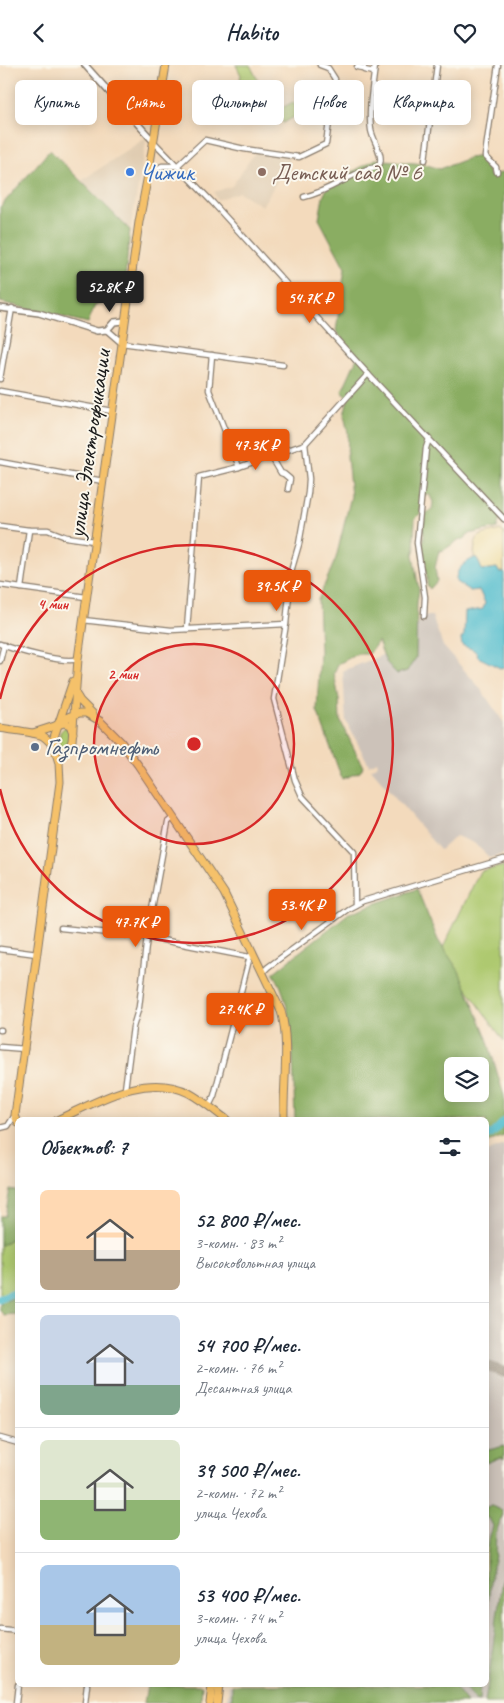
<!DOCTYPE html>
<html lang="ru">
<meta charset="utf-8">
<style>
body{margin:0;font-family:Caveat,sans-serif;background:#f6f6f7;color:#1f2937;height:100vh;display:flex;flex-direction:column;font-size:19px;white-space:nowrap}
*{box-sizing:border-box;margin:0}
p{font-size:16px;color:#747a83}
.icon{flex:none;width:28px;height:28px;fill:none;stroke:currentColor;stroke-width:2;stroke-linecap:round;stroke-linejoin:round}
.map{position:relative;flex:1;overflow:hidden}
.sheet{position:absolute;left:15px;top:1052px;width:474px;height:570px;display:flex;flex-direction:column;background:#fff;border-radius:8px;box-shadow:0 2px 12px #0003}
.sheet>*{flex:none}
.top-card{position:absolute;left:15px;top:15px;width:475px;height:45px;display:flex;gap:10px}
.buttons{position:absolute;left:444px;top:992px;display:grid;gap:10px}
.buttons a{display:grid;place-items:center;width:45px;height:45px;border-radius:8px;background:#fff;box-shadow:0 2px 12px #0003;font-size:25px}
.price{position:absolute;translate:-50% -42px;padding:0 11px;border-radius:5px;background:#ea580c;color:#fff;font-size:16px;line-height:32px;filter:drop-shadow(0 1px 2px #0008)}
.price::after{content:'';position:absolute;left:50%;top:30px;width:15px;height:11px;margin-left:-8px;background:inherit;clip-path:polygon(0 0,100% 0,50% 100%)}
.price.current{background:#222;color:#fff}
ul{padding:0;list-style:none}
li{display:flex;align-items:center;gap:15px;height:125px;padding:0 25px}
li+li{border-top:1px solid #e0e1e3}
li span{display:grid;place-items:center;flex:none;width:140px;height:100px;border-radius:8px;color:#555}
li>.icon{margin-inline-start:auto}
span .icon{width:60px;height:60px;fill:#fffc;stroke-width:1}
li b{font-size:21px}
h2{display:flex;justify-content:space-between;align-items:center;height:60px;padding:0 25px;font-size:21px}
.pill{padding:0 18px;border-radius:8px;background:#fff;box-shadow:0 2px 12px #0003;font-size:18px;line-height:45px}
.pill.current{background:#ea580c;color:#fff}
header{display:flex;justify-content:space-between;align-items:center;height:65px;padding:0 25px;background:#fff;font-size:22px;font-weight:700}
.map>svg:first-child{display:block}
</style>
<header><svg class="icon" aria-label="back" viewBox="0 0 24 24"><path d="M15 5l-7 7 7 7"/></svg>Habito<svg class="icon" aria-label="heart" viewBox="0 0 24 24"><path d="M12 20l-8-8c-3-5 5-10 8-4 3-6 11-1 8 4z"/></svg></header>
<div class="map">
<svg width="504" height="1638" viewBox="0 0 504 1638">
<rect width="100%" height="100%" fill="#fbf7ec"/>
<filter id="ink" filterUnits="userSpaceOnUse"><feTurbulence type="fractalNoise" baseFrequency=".02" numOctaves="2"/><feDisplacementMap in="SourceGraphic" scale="10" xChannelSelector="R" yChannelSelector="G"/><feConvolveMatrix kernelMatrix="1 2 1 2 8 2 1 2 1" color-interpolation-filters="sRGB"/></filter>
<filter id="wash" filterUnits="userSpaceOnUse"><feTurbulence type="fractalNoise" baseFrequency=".0096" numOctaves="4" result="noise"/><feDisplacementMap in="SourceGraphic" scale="20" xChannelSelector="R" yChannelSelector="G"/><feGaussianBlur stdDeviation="1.12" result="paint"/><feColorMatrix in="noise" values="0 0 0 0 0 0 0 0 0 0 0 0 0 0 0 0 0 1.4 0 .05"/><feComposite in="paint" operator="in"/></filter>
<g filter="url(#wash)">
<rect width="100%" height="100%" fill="#f3dabc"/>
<g fill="#e0ccb1">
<polygon points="147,72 130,165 81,116"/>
<polygon points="255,87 291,93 262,141 239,127 217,135 214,127 232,121"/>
</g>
<g fill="#ccc2b9">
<polygon points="420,551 432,551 443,581 480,623 504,658 504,789 490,793 474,778 456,771 440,785 371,704 378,700 377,696 369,700 346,656 343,606 392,586 419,557"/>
<polygon points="504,1080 504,1638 227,1638 229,1620 486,1620 486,1087"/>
</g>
<g fill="#aec970" stroke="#657246">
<polygon points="236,0 250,0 268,35 266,42 250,37 255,19 240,14 241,10"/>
<polygon points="293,37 300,49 283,58 278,45"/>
<polygon points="65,662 70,664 69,680 65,683 59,681 60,667"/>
<polygon points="504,801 504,976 441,887 480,806"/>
<polygon points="17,1170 17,1231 0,1239 0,1181"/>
</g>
<g fill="#8aad62" stroke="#53643f" fill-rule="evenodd">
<polygon points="50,85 130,165 123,234 95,240 88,258 0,237 0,142"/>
<path d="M482 91 490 111 504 107V454L499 456 497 463 468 469 464 475 460 474 444 485 439 486 435 503 437 516 430 524 427 520C428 509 423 499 421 488 420 483 424 478 424 472 424 458 419 453 432 444L433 437 429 429 424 430 423 429 420 449 415 454 414 473 415 483 413 490 419 525 417 538 416 593 407 606 397 609 386 597 378 576 369 589H357L338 599 334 608 339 634 340 655 363 702 360 707 342 714 317 645 320 586 318 535 336 493 351 431 347 392 348 368 344 350 348 334 342 326 357 293 336 266 345 203 319 154 323 132 328 121 375 94 424 99 440 104 469 93Z"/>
<path d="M417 824 438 875 459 906 486 970 504 1031V1071L486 1078V1055H295C293 1017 296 937 273 908L349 848ZM452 1001H480V1029H452Z"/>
<polygon points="10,1125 17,1126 17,1170 0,1181 0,1151 5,1151"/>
<polygon points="17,1231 17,1249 4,1250 0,1246 0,1239"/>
<polygon points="504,1381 504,1394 501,1392 486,1398 486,1383 489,1385"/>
<polygon points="492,1441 501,1445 503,1449 496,1467 495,1490 490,1517 486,1570 486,1490 488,1477 493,1461 489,1453 486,1453 486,1442"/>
<polygon points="504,1514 504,1638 485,1638 502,1515"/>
<polygon points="147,1620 202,1620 201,1638 144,1638"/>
<polygon points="232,1620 453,1620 467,1638 232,1638"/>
<polygon points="463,1620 480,1620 479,1637 475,1636"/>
</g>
<path fill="#eeda9e" stroke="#857b5d" d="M500 465 504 468V507H499L497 503 482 505 477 493H474C475 468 477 471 500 465Z"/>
<path fill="#52bdce" stroke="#376c75" d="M474 493H477L482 505 497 503 499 507H504V602L500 603 478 592C476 583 469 584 462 580L461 574 464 570 465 547 483 544 485 538 479 525 470 526 456 517C455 504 464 498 474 493Z"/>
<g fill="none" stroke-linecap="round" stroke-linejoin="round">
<g stroke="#52bdce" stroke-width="8">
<polyline points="486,1070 492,1069 504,1057"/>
<polyline points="0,1233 18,1226"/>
</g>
<polyline stroke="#887b6c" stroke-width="11" points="486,1301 504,1307"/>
</g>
</g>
<g filter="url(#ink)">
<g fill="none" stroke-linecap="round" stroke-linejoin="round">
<g stroke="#887b6c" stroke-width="7">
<g id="minor">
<polyline points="357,2 364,3 364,5 374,7"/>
<polyline points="154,77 213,138 368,309 504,454"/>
<polyline points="425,95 437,0"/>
<polyline points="497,107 496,102 485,91 498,0"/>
<polyline points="148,110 162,101 177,101 205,75 244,84 299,92 326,79 335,14 328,3 320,0"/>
<path d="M304 132C327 127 345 113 367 104 371 102 378 104 380 98 383 88 373 76 371 65 368 44 373 21 375 0"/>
<polyline points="122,278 283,300"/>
<polyline points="212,290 209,325 239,402"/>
<polyline points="0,314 12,243"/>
<polyline points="0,326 112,346"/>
<polyline points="271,391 281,408 284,409 290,414 288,424"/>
<polyline points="0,397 103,416"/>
<polyline points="0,461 29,465 48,465 66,472 94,476"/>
<polyline points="0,520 86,532"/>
<polyline points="21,523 29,465"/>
<polyline points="424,551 425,532 417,478 426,383 429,374"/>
<polyline points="83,555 171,565 286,559"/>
<polyline points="187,564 199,412 239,402 305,379"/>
<path d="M0 579C14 585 65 599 78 594"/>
<polyline points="0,596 4,580"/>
<polyline points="355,840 354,787 302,731 295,715 274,634 286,559 292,503 299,479 308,428 309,414 305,379 368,309"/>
<polyline points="61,863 147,872 249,892"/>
<polyline points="0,884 37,889"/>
<polyline points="262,908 268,902 348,844 363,836 504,794"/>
<polyline points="0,965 1,965"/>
<polyline points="0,982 25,984"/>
<polyline points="125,1024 133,962 139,942 147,872 168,757 173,753"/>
<polyline points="209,1041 214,1031 250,891"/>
<polyline points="0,1063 8,1061 15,1050"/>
<polyline points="0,1373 18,1378"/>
<polyline points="0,1564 18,1566"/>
<polyline points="16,1638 18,1620"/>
<polyline points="85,1638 87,1620"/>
</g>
</g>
<g stroke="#887b6c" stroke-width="8">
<g id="tertiary">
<polyline points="85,0 154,77"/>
<polyline points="0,243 39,248 97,266 107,265 122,278"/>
<polyline points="107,265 114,257 125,256"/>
</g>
</g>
<g stroke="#887b6c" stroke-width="9">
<g id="primary">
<polyline points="77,631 80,636 93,649"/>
<path d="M57 660 70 651 80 648H86L100 656 121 677 138 700 224 828 281 946C290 976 283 1022 284 1055"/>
<path d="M0 663C10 665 35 667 43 671 52 677 56 689 69 683L72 676 78 594 139 157 148 110 166 0"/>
<polyline points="33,668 64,658 70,660 73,668"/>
<path d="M57 1055C97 1037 145 1006 189 1028 202 1035 215 1046 227 1055"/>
<polyline points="18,1058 15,1050 60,717 59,698 54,682 54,672 73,616"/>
<polyline points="210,1638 212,1620"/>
<polyline points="217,1638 219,1620"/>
</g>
</g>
<use href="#minor" stroke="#fff" stroke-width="4.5"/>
<use href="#tertiary" stroke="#fff" stroke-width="5"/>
<use href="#primary" stroke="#f5c16b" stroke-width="7"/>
</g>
</g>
<circle cx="194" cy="679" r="100" fill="#d62828" fill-opacity=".12"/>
<g fill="none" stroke="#d62828" stroke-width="2.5">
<circle cx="194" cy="679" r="100"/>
<path d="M0 634A199 199 0 1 1 0 724"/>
</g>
<circle fill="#3f7fe0" stroke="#fbf7ec" stroke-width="2" cx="130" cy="107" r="5"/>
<circle fill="#8d6e63" stroke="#fbf7ec" stroke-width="2" cx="262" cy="107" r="5"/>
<circle fill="#5c6f8a" stroke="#fbf7ec" stroke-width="2" cx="35" cy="682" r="5"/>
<g text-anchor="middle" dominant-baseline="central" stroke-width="4" stroke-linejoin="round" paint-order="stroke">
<g font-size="24" fill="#366cbe" stroke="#fbf7ec" text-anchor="start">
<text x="140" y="107">Чижик</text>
</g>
<g font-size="24" fill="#785e54" stroke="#fbf7ec" text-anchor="start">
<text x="272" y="107">Детский сад № 6</text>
</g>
<g font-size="24" fill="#1c1c1c" stroke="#fbf7ec">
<text transform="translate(89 379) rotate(-82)">улица Электрофикации</text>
</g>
<g font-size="24" fill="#4e5e75" stroke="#fbf7ec" text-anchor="start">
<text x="45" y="682">Газпромнефть</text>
</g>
</g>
<circle cx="194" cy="679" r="8" fill="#d62828" stroke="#fbf7ec" stroke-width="2.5"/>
<g font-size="15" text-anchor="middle" font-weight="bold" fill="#d62828" stroke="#fbf7ec" stroke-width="4" stroke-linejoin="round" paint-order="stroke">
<text x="53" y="544">4 мин</text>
<text x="123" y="614">2 мин</text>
</g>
</svg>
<div class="buttons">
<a><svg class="icon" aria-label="layers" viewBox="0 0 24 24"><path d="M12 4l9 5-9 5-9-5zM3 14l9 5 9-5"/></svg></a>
</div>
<b class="price current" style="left:110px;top:248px">52.8K ₽</b>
<b class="price" style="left:310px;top:259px">54.7K ₽</b>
<b class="price" style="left:256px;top:406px">47.3K ₽</b>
<b class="price" style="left:277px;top:547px">39.5K ₽</b>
<b class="price" style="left:302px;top:866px">53.4K ₽</b>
<b class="price" style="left:136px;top:883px">47.7K ₽</b>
<b class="price" style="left:240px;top:970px">27.4K ₽</b>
<div class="top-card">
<a class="pill">Купить</a>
<a class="pill current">Снять</a>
<a class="pill">Фильтры</a>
<a class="pill">Новое</a>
<a class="pill">Квартира</a>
</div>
<section class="sheet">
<h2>Объектов: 7<svg class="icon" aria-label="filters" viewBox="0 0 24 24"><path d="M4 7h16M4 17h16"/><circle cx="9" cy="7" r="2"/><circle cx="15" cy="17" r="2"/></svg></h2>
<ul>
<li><span style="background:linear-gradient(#ffd9b3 60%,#b9a48a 0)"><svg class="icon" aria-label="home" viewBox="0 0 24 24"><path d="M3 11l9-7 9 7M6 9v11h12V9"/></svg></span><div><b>52 800 ₽/мес.</b><p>3-комн. · 83 m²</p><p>Высоковольтная улица</p></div></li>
<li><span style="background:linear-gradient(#c9d6e8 70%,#7fa58c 0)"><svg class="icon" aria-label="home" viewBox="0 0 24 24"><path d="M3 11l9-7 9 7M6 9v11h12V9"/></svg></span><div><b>54 700 ₽/мес.</b><p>2-комн. · 76 m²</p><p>Десантная улица</p></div></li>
<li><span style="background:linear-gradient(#dfe7d0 60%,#8fb573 0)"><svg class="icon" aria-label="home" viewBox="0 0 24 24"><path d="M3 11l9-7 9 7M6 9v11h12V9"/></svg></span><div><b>39 500 ₽/мес.</b><p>2-комн. · 72 m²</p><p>улица Чехова</p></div></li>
<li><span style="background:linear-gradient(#a9c7e8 60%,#c2b280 0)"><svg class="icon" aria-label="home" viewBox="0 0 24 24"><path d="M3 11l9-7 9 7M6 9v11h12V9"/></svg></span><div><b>53 400 ₽/мес.</b><p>3-комн. · 74 m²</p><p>улица Чехова</p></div></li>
</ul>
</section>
</div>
